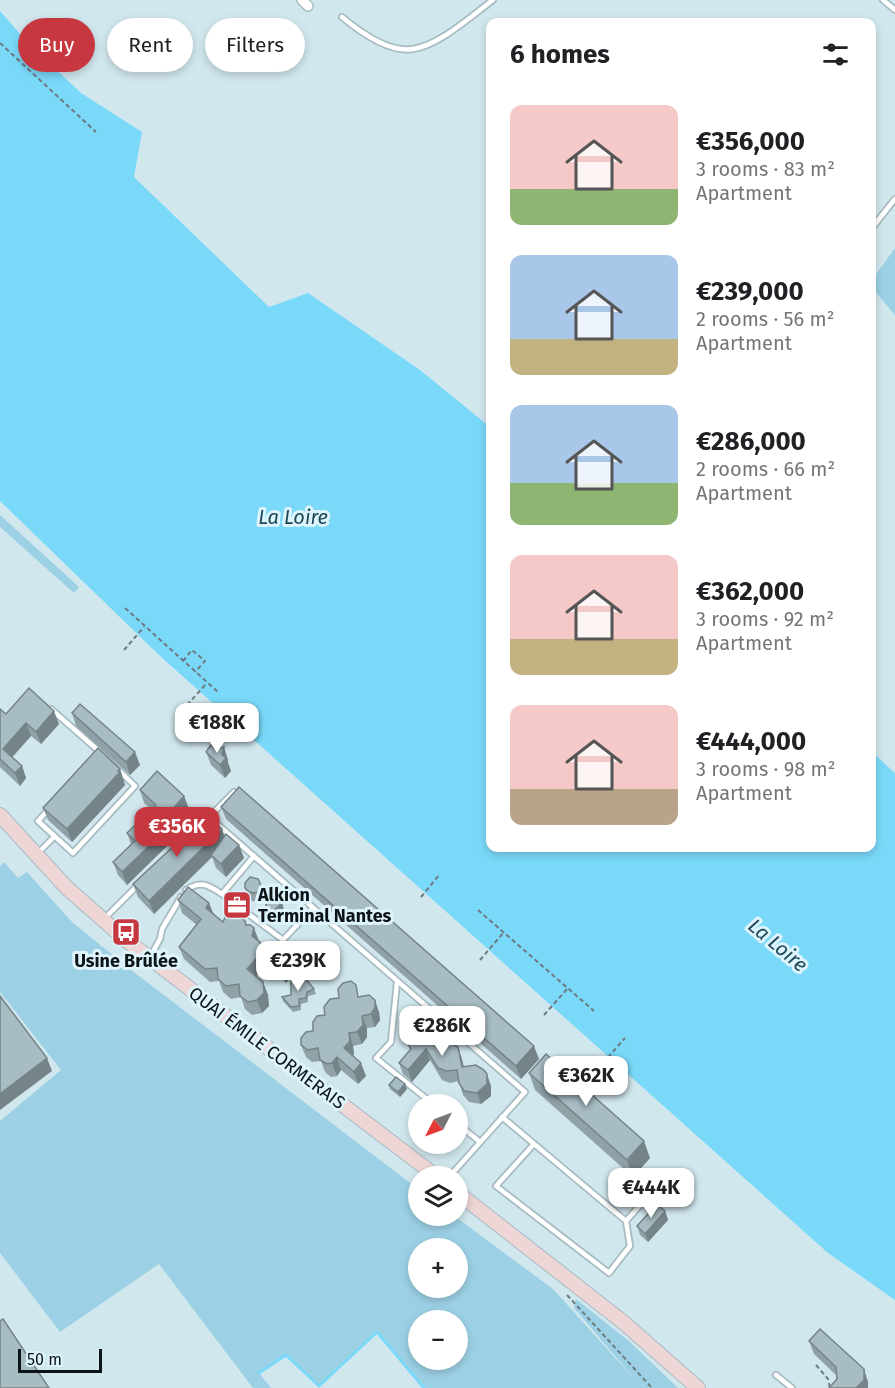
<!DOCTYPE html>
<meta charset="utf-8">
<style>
body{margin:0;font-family:"Fira Sans",sans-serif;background:#f2f2f2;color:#202124;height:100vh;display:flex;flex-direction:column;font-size:22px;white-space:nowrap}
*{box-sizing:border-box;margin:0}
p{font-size:20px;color:#757577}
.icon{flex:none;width:33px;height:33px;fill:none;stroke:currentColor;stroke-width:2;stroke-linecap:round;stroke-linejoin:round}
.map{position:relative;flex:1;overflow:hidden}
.sheet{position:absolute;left:486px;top:18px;width:390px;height:834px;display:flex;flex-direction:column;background:#fff;border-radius:12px;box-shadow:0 3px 9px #0003}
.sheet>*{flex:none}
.banner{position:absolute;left:18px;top:18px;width:378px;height:54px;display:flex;gap:12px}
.needle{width:39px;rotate:228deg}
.tools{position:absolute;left:408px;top:1094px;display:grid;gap:12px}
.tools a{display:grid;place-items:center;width:60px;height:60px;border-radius:50%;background:#fff;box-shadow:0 3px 9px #0003;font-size:30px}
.scale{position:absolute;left:18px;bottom:15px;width:84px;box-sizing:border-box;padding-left:6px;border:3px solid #0d1417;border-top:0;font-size:16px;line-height:21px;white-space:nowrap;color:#0d1417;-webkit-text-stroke:4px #def4fc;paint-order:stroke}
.price{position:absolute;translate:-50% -51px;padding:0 14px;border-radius:12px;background:#fff;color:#222;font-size:20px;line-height:39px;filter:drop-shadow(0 2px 3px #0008)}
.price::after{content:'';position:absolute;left:50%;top:36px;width:18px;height:14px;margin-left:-9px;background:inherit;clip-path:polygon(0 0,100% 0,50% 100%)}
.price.active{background:#c73740;color:#fff}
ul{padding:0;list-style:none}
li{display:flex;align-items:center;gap:18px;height:150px;padding:0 24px}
li span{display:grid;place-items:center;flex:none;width:168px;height:120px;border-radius:12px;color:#555}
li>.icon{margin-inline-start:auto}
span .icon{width:72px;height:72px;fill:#fffc;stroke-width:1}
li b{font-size:26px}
h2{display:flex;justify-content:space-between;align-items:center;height:72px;padding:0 24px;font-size:26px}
.chip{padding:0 21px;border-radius:27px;background:#fff;box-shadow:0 3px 9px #0003;font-size:21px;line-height:54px}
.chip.active{background:#c73740;color:#fff}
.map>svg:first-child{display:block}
</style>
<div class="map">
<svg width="895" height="1388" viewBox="0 0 895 1388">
<rect width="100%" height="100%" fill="#d1e7ee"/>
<g fill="#9cd1e5" fill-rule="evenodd">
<polygon points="895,248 895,315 872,288 872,280"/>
<polygon points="0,515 79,587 74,593 0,527"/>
<path d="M4 862 18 878 27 872 72 922 135 973 418 1189V1215H453L553 1289 638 1383 574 1308 576 1299 630 1342 678 1388H426L377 1332 319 1386 286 1355 259 1373 271 1388H253L159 1264 60 1332 0 1253V1121L61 1070 0 992V866ZM418 1248H458V1287H418ZM418 1320H458V1359H418Z"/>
</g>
<polygon fill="#7ad9f9" points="0,11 27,42 81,93 142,132 134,177 269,307 308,293 420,370 490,427 490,848 872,848 872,752 895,773 895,1300 828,1253 160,656 0,501"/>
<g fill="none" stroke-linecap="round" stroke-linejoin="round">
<polyline stroke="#7ad9f9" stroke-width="3" points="259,1373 286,1355 319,1386 377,1332 424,1388"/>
<g stroke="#a7bbc3" stroke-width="8">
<g id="service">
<polyline points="883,0 895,10"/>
<path d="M342 17C360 32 389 53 413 49 440 45 471 16 493 0"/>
<polyline points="872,228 895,199"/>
<polyline points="51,709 101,753"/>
<polygon points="101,753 135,786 73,853 38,821"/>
<polyline points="209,817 525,1092 450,1176"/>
<polyline points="208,818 234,792"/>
<polyline points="38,853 54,837"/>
<path d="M186 890C201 880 208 885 222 894L254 856"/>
<polyline points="222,894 283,940 313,908"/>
<polyline points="105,918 139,884"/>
<polyline points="151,955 160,939 162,929 181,897"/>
<polyline points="397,982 391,1042 376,1058 433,1104"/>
<polyline points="502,1117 626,1221 630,1246 609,1273 496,1186 534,1144"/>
<polyline points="458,1124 480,1142"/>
<polyline points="626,1221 658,1185"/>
<polyline points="776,1375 792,1388"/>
</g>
</g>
<g stroke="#a7bbc3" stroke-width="12">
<polyline id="minor" points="302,0 308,6"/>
</g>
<g stroke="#a7bbc3" stroke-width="16">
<g id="secondary">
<polyline points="0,815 66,887 126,940 436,1176"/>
<polyline points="458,1193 623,1322 698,1388"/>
</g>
</g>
<g stroke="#6c7a7f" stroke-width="2" stroke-dasharray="4.5 3" stroke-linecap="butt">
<polyline points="0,43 96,132"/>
<polyline points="489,476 490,477"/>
<polyline points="125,608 218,692"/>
<polyline points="124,650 144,627"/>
<polyline points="183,661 192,650 205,661 195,672"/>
<polyline points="187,705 207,683"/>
<polyline points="421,897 440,874"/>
<polyline points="478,910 594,1011"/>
<polyline points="480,960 504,932"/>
<polyline points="544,1015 568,988"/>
<polyline points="603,1063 625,1038"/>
<polyline points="567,1295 652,1388"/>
<polyline points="816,1365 828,1379 830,1388"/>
</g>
<use href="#service" stroke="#fff" stroke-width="4.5"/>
<use href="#minor" stroke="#fff" stroke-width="9"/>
<use href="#secondary" stroke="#edd6d5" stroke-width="14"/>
</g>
<g fill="#90a2a8">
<polygon points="0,709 6,714 59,724 41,744 31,736 12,757 22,766 26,778 20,786 0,767"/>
<polygon points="72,713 140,765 130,775 76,726"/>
<polygon points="206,752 228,760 228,763 231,771 225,778 211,765"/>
<polygon points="120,769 125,785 72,842 48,820 43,808"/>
<polygon points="140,790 184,796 189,809 164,837 167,846 127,885 118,875 113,862 131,844 127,833 151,809 144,803"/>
<polygon points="221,807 539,1059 521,1079 226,819"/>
<polygon points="222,829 224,837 244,858 226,877 216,868 212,857 154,914 138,897 133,884"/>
<polygon points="245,883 264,892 264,899 257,902 252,901 248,897 245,888"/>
<polygon points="280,898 283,906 284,914 277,919 272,918 269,914 266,905"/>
<polygon points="178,900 209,903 213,913 223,922 247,925 260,942 265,955 266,965 256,977 263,982 268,995 269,1006 262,1013 252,1015 245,1009 241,997 231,999 223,992 219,981 210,982 184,959 179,947 197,925 182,913"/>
<polygon points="267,959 294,973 286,983 272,971"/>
<polygon points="314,989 316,994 308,996 308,1002 301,1004 301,1010 293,1012 283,1001 282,997 291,995"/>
<polygon points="360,997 379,1012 380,1020 375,1027 367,1028 367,1037 362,1044 353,1046 354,1054 353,1055 366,1076 358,1084 341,1070 337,1076 331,1077 325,1072 321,1061 312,1062 306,1057 301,1045 325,1015"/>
<polygon points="406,1040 437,1042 458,1047 464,1067 491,1086 491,1096 481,1104 469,1102 463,1095 459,1081 450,1083 442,1080 430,1060 412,1082 403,1074 399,1063 410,1050"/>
<polygon points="529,1073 650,1158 633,1177 535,1090"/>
<polygon points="405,1084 407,1089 400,1097 390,1089 389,1085"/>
<polygon points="429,1143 444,1143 441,1148 431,1145"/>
<polygon points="665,1211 668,1220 648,1242 640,1235 637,1226"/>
<polygon points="809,1341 868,1382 868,1388 829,1388 837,1379 837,1376 814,1354"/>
</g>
<g fill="#758488">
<polygon points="54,711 59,724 41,744 36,732"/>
<polygon points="26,723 31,736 8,762 3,749"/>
<polygon points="224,747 228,760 228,763 231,771 225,778 220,765"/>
<polygon points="135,752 140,765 130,775 126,762"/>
<polygon points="22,766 26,778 20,786 15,773"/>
<polygon points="120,769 125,785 72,842 67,829"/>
<polygon points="184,796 189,809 164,837 167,846 127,885 122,872 157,827"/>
<polygon points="222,829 226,842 211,855 212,857 154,914 149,901"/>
<polygon points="239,845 244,858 226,877 221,864"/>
<polygon points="260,883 264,892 264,899 261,891"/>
<polygon points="280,898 283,906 284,914 277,919 274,910"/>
<polygon points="209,903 214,916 206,908"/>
<polygon points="254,928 259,941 252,936"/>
<polygon points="260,942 265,955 266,965 251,982 247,969"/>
<polygon points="289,960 294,973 286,983 281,970"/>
<polygon points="263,982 268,995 269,1006 262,1013 257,1000"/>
<polygon points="375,1000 379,1012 380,1020 375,1027 371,1014"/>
<polygon points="362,1016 367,1028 367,1037 362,1044 357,1032"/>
<polygon points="349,1033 353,1046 354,1054 349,1060 344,1048"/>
<polygon points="534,1046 539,1059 521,1079 516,1066"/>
<polygon points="458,1047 462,1059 466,1079 462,1067"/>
<polygon points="426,1049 430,1060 412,1082 408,1070"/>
<polygon points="337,1057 341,1070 337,1076 332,1063"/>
<polygon points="47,1058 52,1071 0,1110 0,1094"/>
<polygon points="361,1063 366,1076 358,1084 354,1072"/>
<polygon points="487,1074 491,1086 491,1096 481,1104 477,1093"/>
<polygon points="405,1084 407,1089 400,1097 398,1092"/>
<polygon points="644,1141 650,1158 633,1177 627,1160"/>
<polygon points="665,1211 668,1220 648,1242 645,1234"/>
<polygon points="864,1369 868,1382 868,1388 856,1388"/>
</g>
<g fill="#a7bcc3" stroke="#758488" stroke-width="1.5">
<polygon points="29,688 54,711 36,732 26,723 3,749 22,766 15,773 0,759 0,709 6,714"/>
<polygon points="80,704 135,752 126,762 72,713"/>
<polygon points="211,745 215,749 224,747 222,755 226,758 220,765 206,752"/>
<polygon points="98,748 120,769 118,771 120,772 67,829 43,808"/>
<polygon points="157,771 184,796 157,827 163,833 122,872 113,862 135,841 127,833 156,805 140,790"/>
<polygon points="239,787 534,1046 516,1066 221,807"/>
<polygon points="203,817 208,817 222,829 149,901 133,884 177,843 182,841"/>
<polygon points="226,834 239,845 221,864 211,855"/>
<polygon points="250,877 258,879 260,883 261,891 254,893 249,892 245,888 245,883"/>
<polygon points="188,887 209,903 206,908 223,922 229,908 245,921 246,925 250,925 254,928 252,936 260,942 262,952 247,969 263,982 264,993 257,1000 248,1002 240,996 239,984 226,986 218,979 217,968 205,969 179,947 201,919 178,900"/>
<polygon points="276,894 280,898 280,905 274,910 269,909 266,905 266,895"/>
<polygon points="275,949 289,960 281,970 267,959"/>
<polygon points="305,978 314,989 307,992 306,998 299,999 299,1006 291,1007 282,997 291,995 291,981"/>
<polygon points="351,981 356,985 358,997 369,995 375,1000 375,1008 371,1014 362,1016 363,1025 357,1032 349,1033 350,1041 344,1048 361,1063 354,1072 337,1057 332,1063 327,1064 320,1060 318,1048 308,1050 301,1045 301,1038 306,1032 313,1031 313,1022 317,1016 325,1015 324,1007 330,999 339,998 338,989 343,983"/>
<polygon points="0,996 47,1058 0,1094"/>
<polygon points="423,1022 432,1027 436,1042 449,1042 458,1047 462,1067 476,1065 484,1070 487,1074 487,1084 477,1093 464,1091 459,1083 457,1070 446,1071 438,1068 426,1049 408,1070 399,1063 411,1049 406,1040 407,1030 414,1023"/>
<polygon points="546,1054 644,1141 627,1160 529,1073"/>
<polygon points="396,1077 405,1084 398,1092 389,1085"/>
<polygon points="657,1204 665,1211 645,1234 637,1226"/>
<polygon points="3,1319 49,1388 0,1388 0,1321"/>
<polygon points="820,1329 864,1369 864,1380 856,1388 829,1388 837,1379 836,1367 809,1341"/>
</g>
<defs>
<g id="office-square" transform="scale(1.5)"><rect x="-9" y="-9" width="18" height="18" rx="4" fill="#c73740" stroke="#def4fc"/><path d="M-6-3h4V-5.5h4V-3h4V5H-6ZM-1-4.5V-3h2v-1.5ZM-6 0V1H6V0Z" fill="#fff"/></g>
<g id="bus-square" transform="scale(1.5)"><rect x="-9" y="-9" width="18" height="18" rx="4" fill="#c73740" stroke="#def4fc"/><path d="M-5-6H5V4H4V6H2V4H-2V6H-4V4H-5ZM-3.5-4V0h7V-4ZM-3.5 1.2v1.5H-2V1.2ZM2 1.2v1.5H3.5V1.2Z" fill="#fff"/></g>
</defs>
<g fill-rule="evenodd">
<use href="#office-square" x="237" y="905"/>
<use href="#bus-square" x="126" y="932"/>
</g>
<g text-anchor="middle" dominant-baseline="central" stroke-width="6" stroke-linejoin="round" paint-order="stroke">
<g font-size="18" font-weight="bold" fill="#0d1417" stroke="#def4fc" text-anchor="start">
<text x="258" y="895">Alkion<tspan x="258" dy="21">Terminal Nantes</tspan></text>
<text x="126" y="961" text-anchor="middle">Usine Brûlée</text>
</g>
<g font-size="18" fill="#0d1417" stroke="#def4fc">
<text transform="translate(267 1048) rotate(37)">QUAI ÉMILE CORMERAIS</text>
</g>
<g font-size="20" font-style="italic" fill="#1f4957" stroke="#def4fc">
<text x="293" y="517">La Loire</text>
<text transform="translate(778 945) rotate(40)">La Loire</text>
</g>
</g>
</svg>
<div class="tools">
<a><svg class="needle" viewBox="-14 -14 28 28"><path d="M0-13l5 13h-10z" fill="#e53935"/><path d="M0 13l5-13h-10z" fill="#757577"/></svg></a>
<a><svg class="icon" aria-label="layers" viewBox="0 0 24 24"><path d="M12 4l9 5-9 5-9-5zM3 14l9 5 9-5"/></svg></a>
<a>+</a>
<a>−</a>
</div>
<div class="scale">50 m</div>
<b class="price" style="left:217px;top:754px">€188K</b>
<b class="price active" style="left:177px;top:858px">€356K</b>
<b class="price" style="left:298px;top:992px">€239K</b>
<b class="price" style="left:442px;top:1057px">€286K</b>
<b class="price" style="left:586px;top:1107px">€362K</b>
<b class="price" style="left:651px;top:1219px">€444K</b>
<div class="banner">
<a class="chip active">Buy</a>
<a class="chip">Rent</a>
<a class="chip">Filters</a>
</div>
<section class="sheet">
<h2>6 homes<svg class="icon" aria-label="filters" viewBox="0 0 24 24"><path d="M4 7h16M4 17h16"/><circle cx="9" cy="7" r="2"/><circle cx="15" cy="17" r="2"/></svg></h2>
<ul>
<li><span style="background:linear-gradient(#f6c9c9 70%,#8fb573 0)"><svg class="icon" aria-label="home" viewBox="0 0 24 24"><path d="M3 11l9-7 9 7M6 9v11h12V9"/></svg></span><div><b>€356,000</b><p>3 rooms · 83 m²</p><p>Apartment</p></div></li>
<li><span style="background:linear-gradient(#a9c7e8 70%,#c2b280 0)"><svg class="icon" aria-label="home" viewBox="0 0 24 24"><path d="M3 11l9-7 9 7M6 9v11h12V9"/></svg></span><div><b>€239,000</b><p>2 rooms · 56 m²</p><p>Apartment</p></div></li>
<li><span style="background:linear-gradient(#a9c7e8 65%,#8fb573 0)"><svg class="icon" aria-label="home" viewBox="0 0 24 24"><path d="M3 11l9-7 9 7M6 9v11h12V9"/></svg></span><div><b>€286,000</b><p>2 rooms · 66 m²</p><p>Apartment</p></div></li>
<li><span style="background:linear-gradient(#f6c9c9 70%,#c2b280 0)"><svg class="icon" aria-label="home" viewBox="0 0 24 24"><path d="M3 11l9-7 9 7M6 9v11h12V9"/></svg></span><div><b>€362,000</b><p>3 rooms · 92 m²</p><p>Apartment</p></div></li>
<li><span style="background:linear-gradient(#f6c9c9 70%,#b9a48a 0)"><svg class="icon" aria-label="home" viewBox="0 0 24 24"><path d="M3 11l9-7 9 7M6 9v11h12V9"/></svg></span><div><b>€444,000</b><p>3 rooms · 98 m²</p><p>Apartment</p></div></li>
</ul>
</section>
</div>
